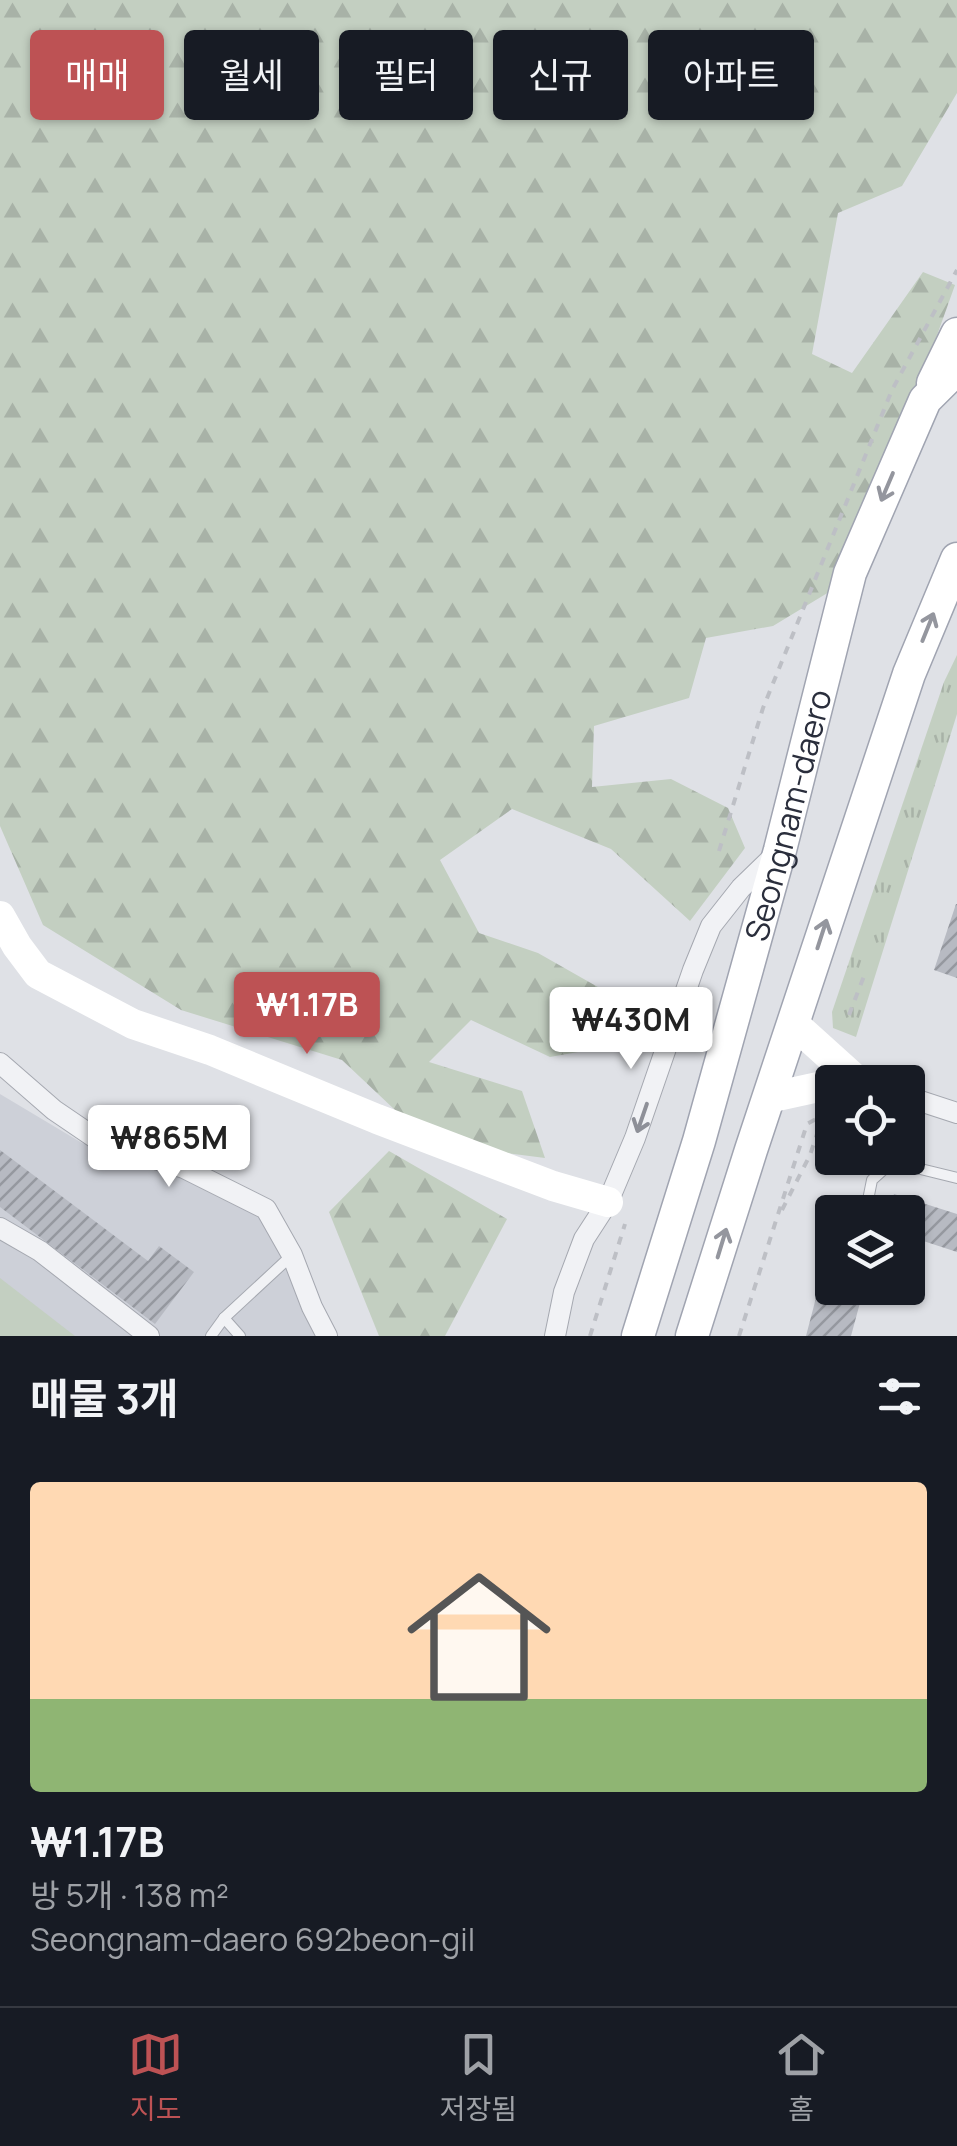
<!DOCTYPE html>
<html lang="ko">
<meta charset="utf-8">
<style>
body{margin:0;font-family:Manrope,"Noto Sans KR",sans-serif;background:#242831;color:#f1f3f6;height:100vh;display:flex;flex-direction:column;font-size:38px;white-space:nowrap}
*{box-sizing:border-box;margin:0}
p{font-size:32px;color:#9ea1a6}
.icon{flex:none;width:55px;height:55px;fill:none;stroke:currentColor;stroke-width:2;stroke-linecap:round;stroke-linejoin:round}
.map{position:relative;height:1336px;overflow:hidden}
.sheet{display:flex;flex-direction:column;background:#171b24;flex:1}
.sheet>*{flex:none}
.banner{position:absolute;left:30px;top:30px;width:898px;height:90px;display:flex;gap:20px}
.controls{position:absolute;left:815px;top:1065px;display:grid;gap:20px}
.controls a{display:grid;place-items:center;width:110px;height:110px;border-radius:10px;background:#171b24;box-shadow:0 2px 8px #0004;font-size:50px}
.price{position:absolute;translate:-50% -85px;padding:0 22px;border-radius:10px;background:#fff;color:#222;font-size:32px;line-height:65px;filter:drop-shadow(0 2px 5px #0008)}
.price::after{content:'';position:absolute;left:50%;top:60px;width:30px;height:22px;margin-left:-15px;background:inherit;clip-path:polygon(0 0,100% 0,50% 100%)}
.price.on{background:#bd5254;color:#fff}
ul{padding:0;list-style:none}
li{display:grid;align-content:center;gap:20px;height:530px;padding:0 30px}
li+li{border-top:2px solid #363941}
li span{display:grid;place-items:center;height:310px;border-radius:10px;color:#555}
li>.icon{margin-inline-start:auto}
span .icon{width:180px;height:180px;fill:#fffc;stroke-width:1}
li b{font-size:42px}
h2{display:flex;justify-content:space-between;align-items:center;height:120px;padding:0 30px;font-size:42px}
.tag{padding:0 35px;border-radius:10px;background:#171b24;box-shadow:0 2px 8px #0004;font-size:35px;line-height:90px}
.tag.on{background:#bd5254;color:#fff}
.menu{display:flex;justify-content:space-around;align-items:center;height:140px;border-top:2px solid #363941;background:#171b24;font-size:28px;color:#9ea1a6}
.menu a{display:grid;justify-items:center;gap:5px}
.menu .on{color:#bd5254}
.map>svg:first-child{display:block}
</style>
<div class="map">
<svg width="957" height="1336" viewBox="0 0 957 1336">
<defs>
<pattern id="grass-tufts" width="24" height="20" patternUnits="userSpaceOnUse" patternTransform="scale(2.5)"><rect width="24" height="20" fill="#c3cfc1"/><path d="M3 7l-1-3M5 7V3M7 7l1-3M15 17l-1-3M17 17v-4M19 17l1-3" fill="none" stroke="#a8b2a7"/></pattern>
<pattern id="forest-firs" width="22" height="20" patternUnits="userSpaceOnUse" patternTransform="scale(2.5)"><rect width="22" height="20" fill="#c3cfc1"/><path d="M5 1l3.5 6h-7zM16 11l3.5 6h-7z" fill="#a8b2a7"/></pattern>
<pattern id="building-hatch" width="6" height="6" patternUnits="userSpaceOnUse" patternTransform="scale(2.5)"><rect width="6" height="6" fill="#b7bac2"/><path d="M-1 1l2-2M0 6l6-6M5 7l2-2" fill="none" stroke="#95989f"/></pattern>
</defs>
<rect width="100%" height="100%" fill="#dfe1e6"/>
<polygon fill="#cdd0d8" points="0,1094 82,1143 183,1172 261,1216 286,1259 317,1336 0,1336"/>
<polygon fill="url(#grass-tufts)" points="957,655 957,714 856,1037 833,1028 832,1012 944,682"/>
<g fill="url(#forest-firs)">
<polygon points="0,0 957,0 957,93 902,186 838,213 812,354 852,373 923,272 955,285 887,475 839,586 773,626 706,638 689,698 594,726 592,787 671,779 728,808 745,848 690,921 611,849 512,809 440,860 479,933 538,953 619,999 606,1047 550,1057 471,1020 429,1062 522,1091 545,1158 430,1143 342,1060 181,1010 43,925 0,826"/>
<polygon points="389,1151 507,1219 445,1336 379,1336 329,1212"/>
</g>
<polygon fill="#c3cfc1" points="0,1278 75,1336 0,1336"/>
<g fill="url(#building-hatch)">
<polygon points="956,904 957,904 957,978 934,970"/>
<polygon points="0,1150 148,1261 159,1246 194,1272 155,1324 0,1207"/>
<polygon points="894,1194 957,1214 957,1252 908,1236 908,1212 888,1212"/>
<polygon points="828,1252 832,1253 832,1288 864,1288 851,1336 806,1336"/>
</g>
<g fill="none" stroke-linecap="round" stroke-linejoin="round">
<g stroke="#a5a8b0" stroke-width="12">
<g id="lane">
<polyline points="866,1210 872,1180 892,1162 957,1178"/>
<polyline points="224,1318 240,1336"/>
<polyline points="211,1336 224,1318 291,1256"/>
</g>
</g>
<g stroke="#a5a8b0" stroke-width="22">
<g id="street">
<polyline points="0,1063 54,1110 101,1142 184,1168 266,1209 292,1255 312,1307 327,1336"/>
<polyline points="908,1097 957,1113"/>
<polyline points="0,1228 40,1251 149,1336"/>
<polyline points="555,1336 564,1292 584,1239 608,1202 635,1138 693,970 711,926 741,888 775,855"/>
</g>
</g>
<g stroke="#a0a4b1" stroke-width="35">
<g id="primary">
<polyline points="933,383 957,334"/>
<path id="s1" d="M638 1336 699 1141 780 850 850 573 925 400 957 368"/>
<polyline points="692,1336 751,1150 909,674 957,559"/>
</g>
</g>
<g stroke="#bdbfc5" stroke-width="4" stroke-dasharray="8 8" stroke-linecap="butt">
<polyline points="719,851 763,708 892,390 957,270"/>
<polyline points="849,1015 864,976"/>
<polyline points="782,1210 810,1155 822,1119"/>
<polyline points="590,1336 625,1224"/>
<polyline points="739,1336 807,1124 827,1113"/>
</g>
<use href="#lane" stroke="#f1f2f5" stroke-width="10"/>
<use href="#street" stroke="#f1f2f5" stroke-width="20"/>
<g stroke="#fff" stroke-width="30">
<polyline points="0,916 17,946 38,974 133,1024 210,1050 377,1119 553,1186 608,1202"/>
<polyline points="793,1023 855,1079"/>
<polyline points="768,1098 832,1084"/>
</g>
<use href="#primary" stroke="#fff" stroke-width="32"/>
</g>
<defs><path id="oneway-shaft" d="M-6 0H5M1.5-3L5.5 0L1.5 3" fill="none" stroke-width="1.6" stroke-linecap="round" stroke-linejoin="round" transform="scale(2.5)"/></defs>
<g stroke="#94969e">
<use href="#oneway-shaft" transform="translate(887 487) rotate(113)"/>
<use href="#oneway-shaft" transform="translate(928 627) rotate(-68)"/>
<use href="#oneway-shaft" transform="translate(822 934) rotate(-72)"/>
<use href="#oneway-shaft" transform="translate(722 1243) rotate(-73)"/>
</g>
<use stroke="#8e9098" href="#oneway-shaft" transform="translate(642 1118) rotate(109)"/>
<g text-anchor="middle" dominant-baseline="central" stroke-width="10" stroke-linejoin="round" paint-order="stroke">
<g font-size="32" fill="#2a2e3c" stroke="#eef0f4">
<text stroke="none"><textPath href="#s1" startOffset="542">Seongnam-daero</textPath></text>
</g>
</g>
</svg>
<div class="controls">
<a><svg class="icon" aria-label="locate" viewBox="0 0 24 24"><circle cx="12" cy="12" r="6"/><path d="M12 2v4M12 18v4M2 12h4M18 12h4"/></svg></a>
<a><svg class="icon" aria-label="layers" viewBox="0 0 24 24"><path d="M12 4l9 5-9 5-9-5zM3 14l9 5 9-5"/></svg></a>
</div>
<b class="price on" style="left:307px;top:1057px">₩1.17B</b>
<b class="price" style="left:631px;top:1072px">₩430M</b>
<b class="price" style="left:169px;top:1190px">₩865M</b>
<div class="banner">
<a class="tag on">매매</a>
<a class="tag">월세</a>
<a class="tag">필터</a>
<a class="tag">신규</a>
<a class="tag">아파트</a>
</div>
</div>
<section class="sheet">
<h2>매물 3개<svg class="icon" aria-label="filters" viewBox="0 0 24 24"><path d="M4 7h16M4 17h16"/><circle cx="9" cy="7" r="2"/><circle cx="15" cy="17" r="2"/></svg></h2>
<ul>
<li><span style="background:linear-gradient(#ffd9b3 70%,#8fb573 0)"><svg class="icon" aria-label="home" viewBox="0 0 24 24"><path d="M3 11l9-7 9 7M6 9v11h12V9"/></svg></span><div><b>₩1.17B</b><p>방 5개 · 138 m²</p><p>Seongnam-daero 692beon-gil</p></div></li>
</ul>
</section>
<nav class="menu">
<a class="on"><svg class="icon" aria-label="map" viewBox="0 0 24 24"><path d="M3 6l6-2 6 2 6-2v14l-6 2-6-2-6 2zM9 4v14M15 6v14"/></svg>지도</a>
<a><svg class="icon" aria-label="saved" viewBox="0 0 24 24"><path d="M7 4h10v16l-5-4-5 4z"/></svg>저장됨</a>
<a><svg class="icon" aria-label="home" viewBox="0 0 24 24"><path d="M3 11l9-7 9 7M6 9v11h12V9"/></svg>홈</a>
</nav>
